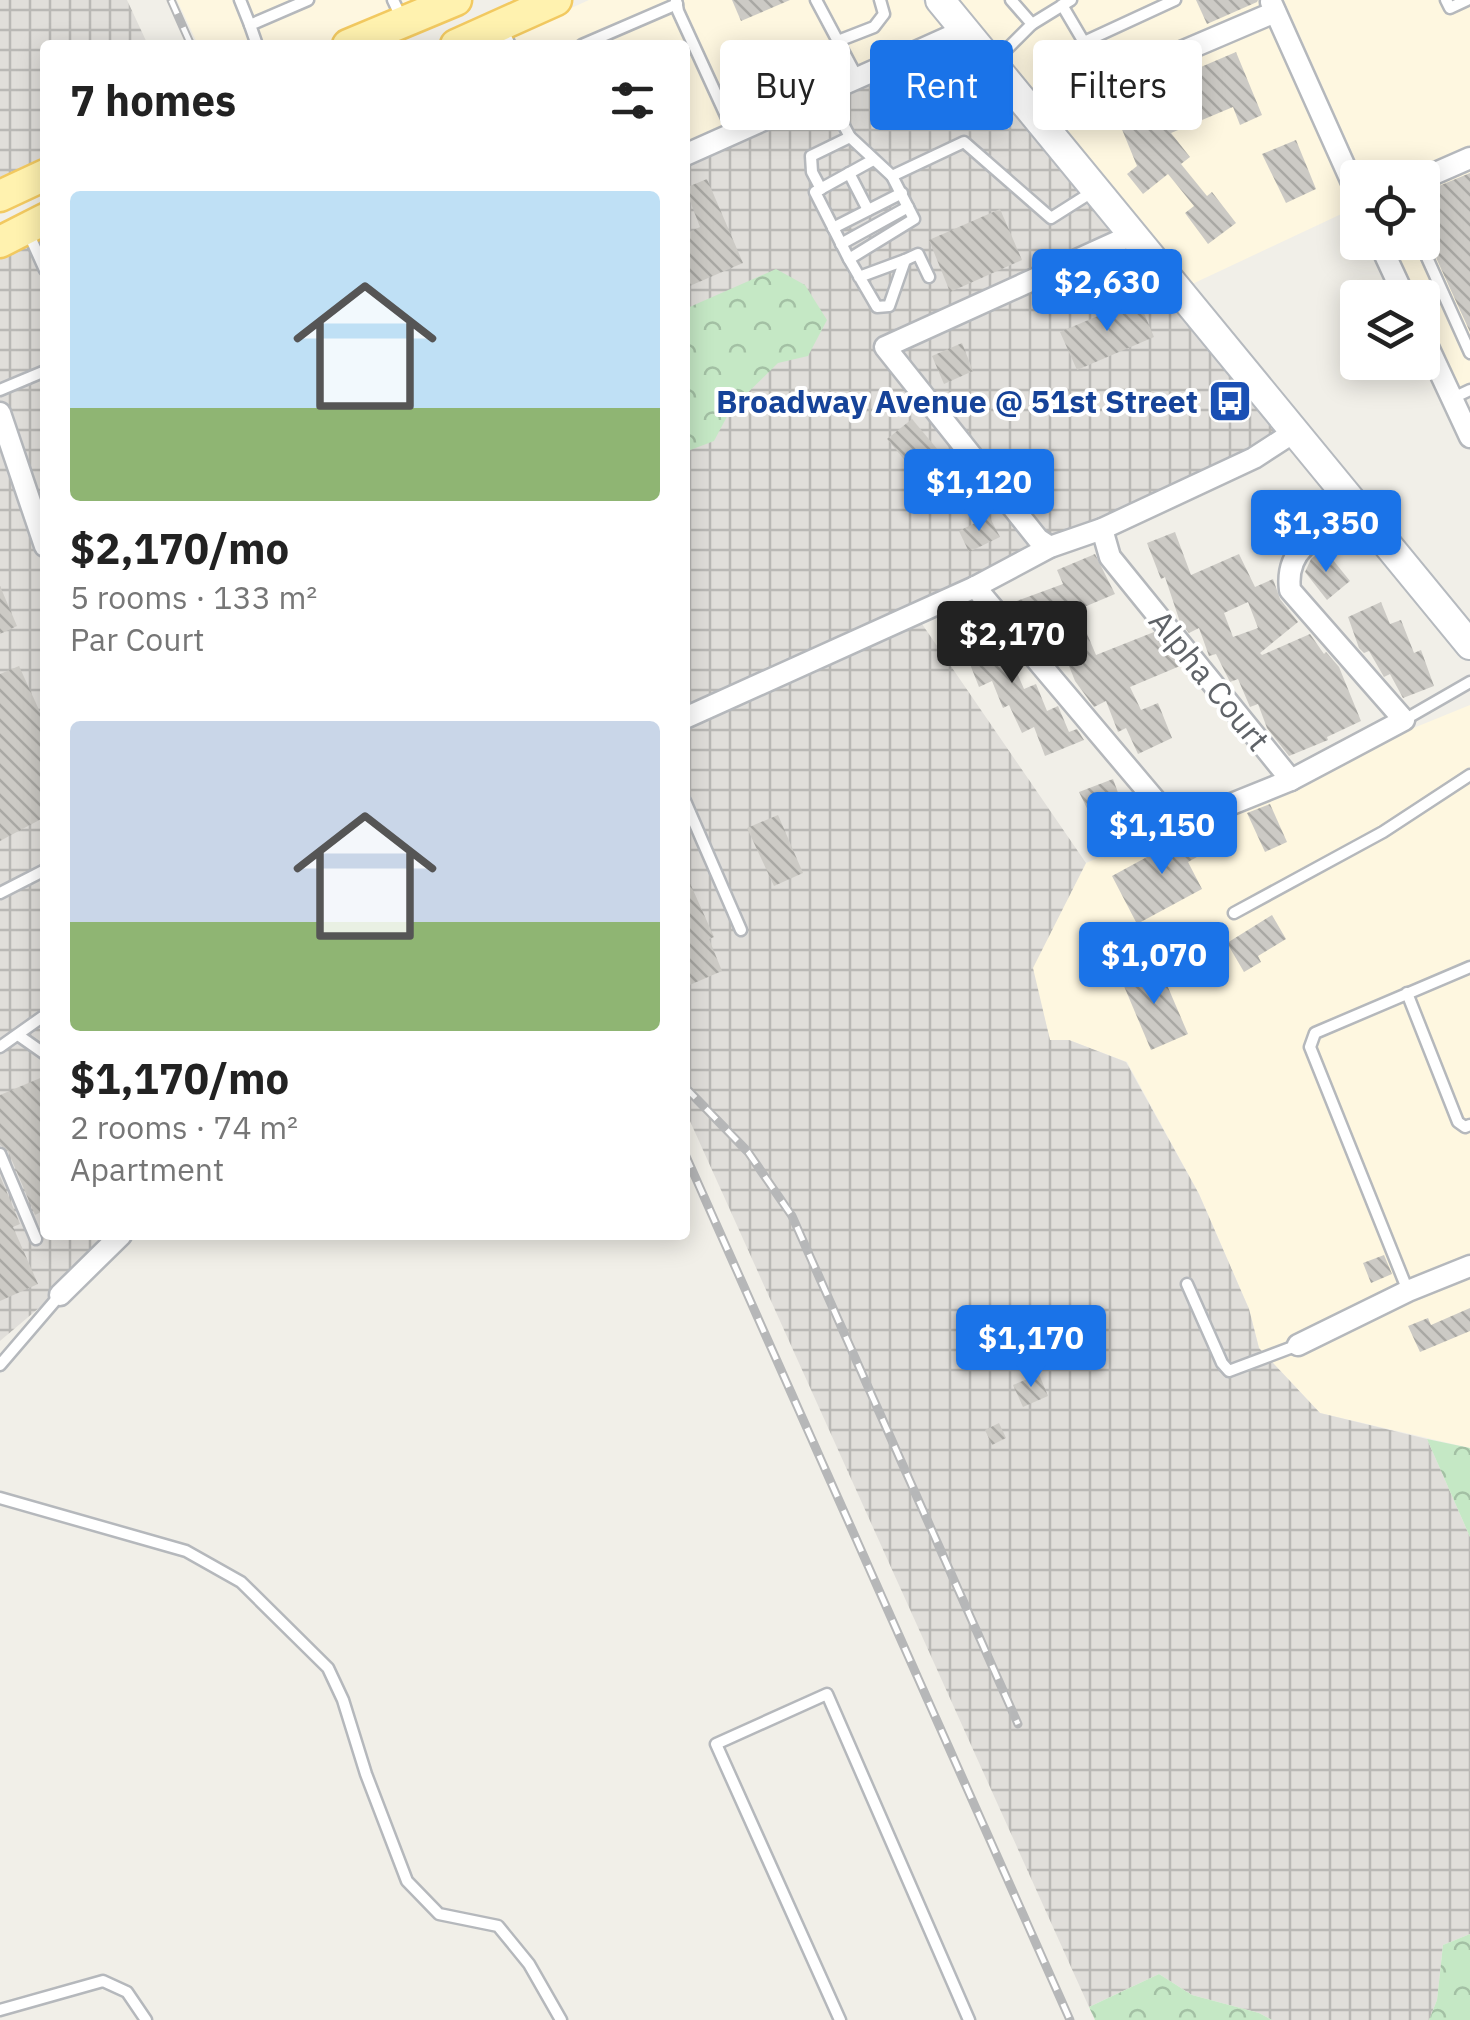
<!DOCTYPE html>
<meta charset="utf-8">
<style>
body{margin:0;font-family:"IBM Plex Sans",sans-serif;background:#f2f2f2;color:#222;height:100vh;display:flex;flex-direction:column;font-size:38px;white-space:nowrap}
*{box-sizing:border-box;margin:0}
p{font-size:32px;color:#767676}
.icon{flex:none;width:55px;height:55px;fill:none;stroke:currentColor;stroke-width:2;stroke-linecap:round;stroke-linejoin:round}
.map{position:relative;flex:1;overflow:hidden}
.drawer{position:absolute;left:40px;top:40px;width:650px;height:1200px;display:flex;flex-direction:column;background:#fff;border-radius:10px;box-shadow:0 5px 25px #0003}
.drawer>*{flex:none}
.banner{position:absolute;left:720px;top:40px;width:600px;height:90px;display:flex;gap:20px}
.fabs{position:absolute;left:1340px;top:160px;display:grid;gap:20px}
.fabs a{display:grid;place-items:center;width:100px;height:100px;border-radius:10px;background:#fff;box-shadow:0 5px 25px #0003;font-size:50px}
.price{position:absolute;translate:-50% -85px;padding:0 22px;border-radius:10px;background:#1a73e8;color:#fff;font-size:32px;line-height:65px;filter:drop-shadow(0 2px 5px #0008)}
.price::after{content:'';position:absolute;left:50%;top:60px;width:30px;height:22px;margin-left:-15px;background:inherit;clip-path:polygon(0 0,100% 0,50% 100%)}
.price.on{background:#222;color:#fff}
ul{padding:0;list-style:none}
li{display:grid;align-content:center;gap:20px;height:530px;padding:0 30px}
li span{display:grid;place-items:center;height:310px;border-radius:10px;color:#555}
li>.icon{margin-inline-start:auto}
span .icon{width:180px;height:180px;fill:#fffc;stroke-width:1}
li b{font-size:42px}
h2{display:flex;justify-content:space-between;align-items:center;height:120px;padding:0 30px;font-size:42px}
.tag{padding:0 35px;border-radius:10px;background:#fff;box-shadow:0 5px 25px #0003;font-size:35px;line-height:90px}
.tag.on{background:#1a73e8;color:#fff}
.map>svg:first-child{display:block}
</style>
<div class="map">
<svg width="1470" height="2020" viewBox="0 0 1470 2020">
<defs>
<pattern id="industrial-grid" width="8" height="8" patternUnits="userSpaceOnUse" patternTransform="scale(2.5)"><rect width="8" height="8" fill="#e0deda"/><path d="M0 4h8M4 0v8" fill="none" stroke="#b9b8b5"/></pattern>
<pattern id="forest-crowns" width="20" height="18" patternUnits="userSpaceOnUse" patternTransform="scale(2.5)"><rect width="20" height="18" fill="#c5e8c5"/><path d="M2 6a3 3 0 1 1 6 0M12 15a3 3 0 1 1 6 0" fill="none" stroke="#a3c0a4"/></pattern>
<pattern id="building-back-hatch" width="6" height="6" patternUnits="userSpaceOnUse" patternTransform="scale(2.5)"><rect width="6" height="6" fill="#cccac5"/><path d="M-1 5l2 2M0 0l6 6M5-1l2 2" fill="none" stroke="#a9a8a4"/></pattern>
</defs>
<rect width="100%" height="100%" fill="#f1efe8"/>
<g fill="#fef7e0">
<polygon points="177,0 447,0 338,45 198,45"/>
<polygon points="589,0 922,0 951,34 685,152 685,45 489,45"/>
<polygon points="953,0 1259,0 1263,8 1040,103"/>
<polygon points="1284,0 1470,0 1470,398 1463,401 1423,310 1422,298 1417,297 1392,243 1422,242 1422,178 1363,177"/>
<polygon points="1270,24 1352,209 1188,286 1051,117"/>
<polygon points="1470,705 1470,1257 1404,1284 1285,1342 1293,1357 1412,1299 1470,1276 1470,1448 1320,1413 1259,1348 1249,1309 1199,1194 1127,1062 1069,1040 1050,1040 1032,968 1086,863 1167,829 1289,792 1389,738"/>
</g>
<g fill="url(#industrial-grid)">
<polygon points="0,0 127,0 148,45 45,45 45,179 0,202"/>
<polygon points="952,38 1122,240 884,346 1044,557 685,713 685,157"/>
<polygon points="45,235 45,1235 125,1235 0,1341 0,258"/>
<polygon points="1131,246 1280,431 1249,450 1099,521 1052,537 900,350"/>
<polygon points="972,599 922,624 1086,863 1033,968 1050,1040 1069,1040 1126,1062 1199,1194 1249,1309 1259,1348 1320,1413 1427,1439 1470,1537 1470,1934 1443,1945 1437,2000 1429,2020 1272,2020 1259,2013 1192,1995 1159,1974 1089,2007 685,1110 685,728"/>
</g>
<g fill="url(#forest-crowns)">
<polygon points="776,269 805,285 827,320 808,356 778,363 731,409 714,441 685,452 685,309"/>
<polygon points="1427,1439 1470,1448 1470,1537"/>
<polygon points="1470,1934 1470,2020 1429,2020 1437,2000 1443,1945"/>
<polygon points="1159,1974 1192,1995 1259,2013 1272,2020 1095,2020 1089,2007"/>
</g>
<g fill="url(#building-back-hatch)" fill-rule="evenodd">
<polygon points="732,0 790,0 741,21"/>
<polygon points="1196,0 1258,0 1257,2 1207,24"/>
<polygon points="1236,52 1262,115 1240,125 1233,107 1171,133 1190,157 1181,164 1207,196 1212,192 1236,223 1208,244 1185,213 1194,206 1168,174 1143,194 1127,174 1137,166 1112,105"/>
<polygon points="1296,140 1316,189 1286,203 1262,154"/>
<polygon points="1470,173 1470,332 1422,227 1422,193"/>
<polygon points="707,179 743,263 685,288 685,234 700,227 685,188"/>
<polygon points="1000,209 1022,260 950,292 929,240"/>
<polygon points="1138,299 1154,337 1077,370 1060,332"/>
<polygon points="962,343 973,371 944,384 932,356"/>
<polygon points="912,419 954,469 929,489 887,439"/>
<polygon points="989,516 1000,537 969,552 959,531"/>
<path d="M1175 532 1191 575 1239 554 1255 587 1273 579 1280 599 1298 622 1260 653 1262 655 1310 634 1324 654 1326 652 1339 667 1361 721 1327 737 1328 740 1289 756 1267 728 1258 704 1250 707 1238 679 1230 682 1216 654 1209 656 1199 628 1189 633 1180 622 1165 577 1161 579 1147 543ZM1248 602 1258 628 1233 637 1224 613Z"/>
<polygon points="1324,549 1350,581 1327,600 1305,572 1311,559"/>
<polygon points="1095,554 1115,594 1077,610 1096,655 1154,632 1180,666 1130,687 1141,710 1158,703 1172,738 1138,754 1126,728 1118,732 1106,701 1094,707 1075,681 1065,656 1057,660 1045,633 1036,638 1014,602 1063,584 1057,570"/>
<polygon points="0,586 17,626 0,634"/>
<polygon points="1381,602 1390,624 1401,620 1414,653 1421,650 1434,686 1403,698 1390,674 1384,677 1369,651 1364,653 1359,648 1348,617"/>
<polygon points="977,611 990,638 998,635 1004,643 1024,689 1036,684 1047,711 1058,706 1069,732 1077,729 1084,740 1045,756 1034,727 1022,733 1009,705 1003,708 992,681 979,687 953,621"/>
<polygon points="19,666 45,723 45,817 0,841 0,674"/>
<polygon points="1113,779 1128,820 1099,833 1079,792"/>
<polygon points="1270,804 1287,842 1265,852 1247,813"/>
<polygon points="778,815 803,873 774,886 747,828"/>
<polygon points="1204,830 1213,848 1188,862 1202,889 1137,924 1112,876 1180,839"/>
<polygon points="685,872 714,937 709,939 722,971 685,987"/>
<polygon points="1272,915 1286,939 1258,956 1261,962 1244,972 1227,943"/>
<polygon points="1158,964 1188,1034 1151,1050 1121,979"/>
<polygon points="45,1076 45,1210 35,1215 8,1151 0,1145 0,1095"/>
<polygon points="0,1176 20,1224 13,1227 38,1284 0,1301"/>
<polygon points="1384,1255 1392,1274 1371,1283 1363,1263"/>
<polygon points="1470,1308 1470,1331 1420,1352 1408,1326 1428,1318 1431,1325"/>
<polygon points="1039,1374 1048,1396 1023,1407 1013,1385"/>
<polygon points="999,1423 1006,1438 992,1445 985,1430"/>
</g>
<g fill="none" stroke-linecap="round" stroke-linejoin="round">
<g stroke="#b5b8bc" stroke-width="15">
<g id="lane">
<polyline points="240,0 250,25"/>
<polyline points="393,0 401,17"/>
<polyline points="676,0 678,11 734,133"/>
<polyline points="816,0 857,77"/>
<polyline points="1446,0 1450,8 1467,0"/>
<polyline points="1062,5 1108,83"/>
<polyline points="1032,24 1071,0"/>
<polyline points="501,26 510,45"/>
<polyline points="838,41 874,27 884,14 880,0"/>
<polyline points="1084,42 1175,0"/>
<polyline points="257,45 250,25 308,0"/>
<polyline points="582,45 677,4"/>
<polyline points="995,61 1032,24 1011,0"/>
<polyline points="826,92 850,137 892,176 964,142 1051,218 1092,192"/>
<polyline points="849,173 868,210"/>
<polyline points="821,189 812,172 811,156 850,137"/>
<polyline points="833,228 902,193"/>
<polyline points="27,230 45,270"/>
<polyline points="1420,242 1470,353"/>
<polyline points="841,244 908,207"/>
<polyline points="849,259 815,192 873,160"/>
<polyline points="905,260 918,254 929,277"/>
<polyline points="859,277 905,260 889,306 877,307 849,259 914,219 892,176"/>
<polyline points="0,390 45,371"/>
<polyline points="1453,398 1470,390"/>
<polyline points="1404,720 1470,682"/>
<polyline points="685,801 741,930"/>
<polyline points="0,893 45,870"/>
<polyline points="1234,913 1383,832 1470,775"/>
<polyline points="1407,993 1458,1122 1465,1127 1470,1125"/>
<polyline points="18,1035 45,1054"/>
<polyline points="0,1047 45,1015"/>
<polyline points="0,1154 36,1239"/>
<polyline points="1187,1284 1222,1363 1229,1371 1298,1345"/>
<polyline points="1408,1291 1310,1047 1315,1033 1470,967"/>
<polyline points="0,1365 60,1295"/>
<polyline points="0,1498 186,1551 241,1582 328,1668 343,1700 366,1774 407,1881 439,1914 498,1926 529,1964 561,2020"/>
<polyline points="0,2010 103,1981 127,1992 146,2020"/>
<polyline points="840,2020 716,1744 827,1694 969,2020"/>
</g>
</g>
<g stroke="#b5b8bc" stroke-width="25">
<g id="street">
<polyline points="1271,2 1358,196"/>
<polyline points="1036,114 1275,12"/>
<polyline points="685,155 965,30"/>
<polyline points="1422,179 1470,158"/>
<polyline points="1379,242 1405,298"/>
<polyline points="1422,334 1470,437"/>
<polyline points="0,413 45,546"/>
<polyline points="1102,529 1110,557 1291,780"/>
<polyline points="1050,547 1038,539 885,347 1134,234"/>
<path d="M975 587 1177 826 1291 780 1404 720 1290 590C1284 542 1326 533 1362 514"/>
<polyline points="685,718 975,587 1050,547 1102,529 1254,458 1294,432"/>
<polyline points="60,1295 121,1235"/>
<polyline points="1298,1345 1408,1291 1470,1266"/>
</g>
</g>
<g stroke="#b6babf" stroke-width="32">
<polyline id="secondary" points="940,0 1470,645"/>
</g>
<g stroke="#f2c960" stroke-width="35">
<g id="primary">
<polyline points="348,45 456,0"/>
<polyline points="456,45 556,0"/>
<polyline points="0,196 45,175"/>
<polyline points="0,242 45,219"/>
</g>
</g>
<use href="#lane" stroke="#fff" stroke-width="10"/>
<use href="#street" stroke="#fff" stroke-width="20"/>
<use href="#secondary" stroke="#fff" stroke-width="28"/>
<use href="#primary" stroke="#fff2af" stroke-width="30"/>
<g stroke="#b6b7b8" stroke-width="9">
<g id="rail">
<polyline points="171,0 191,45"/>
<polyline points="685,1087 748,1152 792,1216 1018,1724"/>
<polyline points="685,1154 1070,2020"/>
</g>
</g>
<use href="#rail" stroke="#fff" stroke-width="5" stroke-dasharray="15" stroke-linecap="butt"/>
</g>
<defs>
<g id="bus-square" transform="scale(2.25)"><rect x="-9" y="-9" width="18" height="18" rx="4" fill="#1a4fb4" stroke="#fff"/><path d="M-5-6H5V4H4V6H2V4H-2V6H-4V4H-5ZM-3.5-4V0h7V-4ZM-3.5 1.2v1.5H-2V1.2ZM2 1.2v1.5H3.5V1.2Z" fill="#fff"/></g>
</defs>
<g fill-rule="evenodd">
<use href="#bus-square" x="1230" y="401"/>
</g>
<g text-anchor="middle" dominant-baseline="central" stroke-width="8" stroke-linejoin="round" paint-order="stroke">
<g font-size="32" font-weight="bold" fill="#164399" stroke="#fff" text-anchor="end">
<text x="1198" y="401">Broadway Avenue @ 51st Street</text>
</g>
<g font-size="32" fill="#5f6368" stroke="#fff">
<text transform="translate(1210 680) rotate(51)">Alpha Court</text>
</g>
</g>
</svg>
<div class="fabs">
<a><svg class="icon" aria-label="locate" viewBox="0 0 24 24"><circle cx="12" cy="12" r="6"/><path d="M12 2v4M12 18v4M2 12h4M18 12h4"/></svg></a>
<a><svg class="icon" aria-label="layers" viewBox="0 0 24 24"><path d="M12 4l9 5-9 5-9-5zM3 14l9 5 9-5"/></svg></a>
</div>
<b class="price" style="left:1107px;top:334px">$2,630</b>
<b class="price" style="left:979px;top:534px">$1,120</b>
<b class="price" style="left:1326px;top:575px">$1,350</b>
<b class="price on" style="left:1012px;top:686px">$2,170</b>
<b class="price" style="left:1162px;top:877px">$1,150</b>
<b class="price" style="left:1154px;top:1007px">$1,070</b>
<b class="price" style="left:1031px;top:1390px">$1,170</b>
<div class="banner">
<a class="tag">Buy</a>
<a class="tag on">Rent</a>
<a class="tag">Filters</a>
</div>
<section class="drawer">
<h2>7 homes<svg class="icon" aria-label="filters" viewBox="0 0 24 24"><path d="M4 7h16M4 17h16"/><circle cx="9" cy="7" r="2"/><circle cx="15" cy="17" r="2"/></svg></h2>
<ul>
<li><span style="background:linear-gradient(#bfe0f5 70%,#8fb573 0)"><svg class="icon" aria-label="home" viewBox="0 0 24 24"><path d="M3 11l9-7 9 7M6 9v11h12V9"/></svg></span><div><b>$2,170/mo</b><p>5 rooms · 133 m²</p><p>Par Court</p></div></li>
<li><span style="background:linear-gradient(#c9d6e8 65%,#8fb573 0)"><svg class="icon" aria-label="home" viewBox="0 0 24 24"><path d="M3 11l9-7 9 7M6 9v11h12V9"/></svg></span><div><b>$1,170/mo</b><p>2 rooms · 74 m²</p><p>Apartment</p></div></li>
</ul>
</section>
</div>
